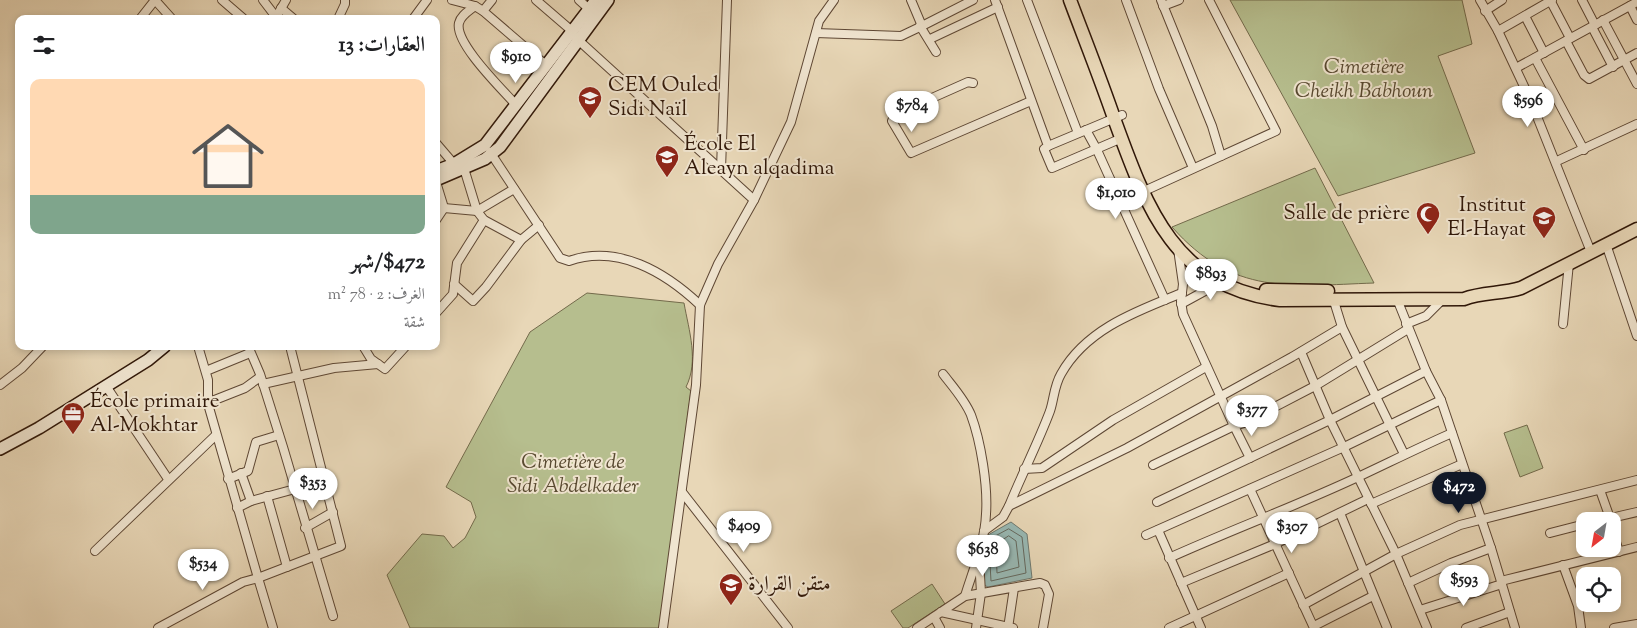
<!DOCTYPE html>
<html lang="ar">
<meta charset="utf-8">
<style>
body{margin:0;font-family:"Sorts Mill Goudy",Amiri,serif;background:#f6f6f6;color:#202124;direction:rtl;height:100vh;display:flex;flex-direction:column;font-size:19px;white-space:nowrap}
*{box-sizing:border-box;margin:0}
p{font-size:16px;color:#757577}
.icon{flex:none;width:28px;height:28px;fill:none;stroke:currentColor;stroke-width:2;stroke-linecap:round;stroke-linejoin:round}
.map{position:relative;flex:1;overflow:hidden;direction:ltr}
.side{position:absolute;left:15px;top:15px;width:425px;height:335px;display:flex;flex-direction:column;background:#fff;border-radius:10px;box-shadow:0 2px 8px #0003;direction:rtl}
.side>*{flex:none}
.needle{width:32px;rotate:211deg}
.fabs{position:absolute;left:1576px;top:512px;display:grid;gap:10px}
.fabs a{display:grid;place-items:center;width:45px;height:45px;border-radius:10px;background:#fff;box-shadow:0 2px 8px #0003;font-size:25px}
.price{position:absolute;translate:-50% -42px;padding:0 11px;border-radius:18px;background:#fff;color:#222;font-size:16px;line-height:32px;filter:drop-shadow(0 1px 2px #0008)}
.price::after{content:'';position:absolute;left:50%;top:30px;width:15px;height:11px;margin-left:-8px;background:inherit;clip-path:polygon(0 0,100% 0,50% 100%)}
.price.selected{background:#111827;color:#fff}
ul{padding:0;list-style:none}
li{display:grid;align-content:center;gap:10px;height:265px;padding:0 15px}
li span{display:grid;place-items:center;height:155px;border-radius:10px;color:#555}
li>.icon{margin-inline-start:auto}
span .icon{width:90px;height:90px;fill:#fffc;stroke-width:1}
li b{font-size:21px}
h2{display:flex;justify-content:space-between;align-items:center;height:60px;padding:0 15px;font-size:21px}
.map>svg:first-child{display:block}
</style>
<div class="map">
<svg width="1637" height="628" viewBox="0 0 1637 628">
<rect width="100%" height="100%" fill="#e8d7b7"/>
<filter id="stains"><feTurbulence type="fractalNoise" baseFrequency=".004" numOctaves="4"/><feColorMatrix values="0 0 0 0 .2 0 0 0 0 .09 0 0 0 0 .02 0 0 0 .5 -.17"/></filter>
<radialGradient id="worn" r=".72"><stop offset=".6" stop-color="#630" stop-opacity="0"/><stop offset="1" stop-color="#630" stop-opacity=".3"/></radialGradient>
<g fill="#b6be8e" stroke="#736a4b">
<polygon points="1230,0 1462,0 1472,44 1438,56 1475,153 1338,196"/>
<path d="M1315 168 1374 283C1290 286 1233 296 1172 227Z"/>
<path d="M587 293 684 303C689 331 699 361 686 387L691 391 660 628H410L387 575 422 534 444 536 453 548 465 538 476 517 471 502 446 487 530 332Z"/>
<polygon points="1527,425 1543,468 1520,477 1504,433"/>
<polygon points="932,584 945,604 908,628 903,628 891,611"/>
</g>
<polygon fill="#98b8b3" stroke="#6e786f" points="1011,522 1027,534 1032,578 988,587 984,585 984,546 988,535"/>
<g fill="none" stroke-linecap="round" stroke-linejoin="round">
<g stroke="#64685e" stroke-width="1">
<polygon points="1009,529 1022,537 1026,573 991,581 989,546 992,538"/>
<polygon points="1009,536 1016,541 1019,567 997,573 996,547 998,543"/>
</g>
<g stroke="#5e4734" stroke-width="10">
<g id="street">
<polyline points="155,0 172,19"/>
<polyline points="222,0 244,19"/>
<polyline points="263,0 276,17"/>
<polyline points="452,0 475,6"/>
<polyline points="536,0 572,31"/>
<polyline points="579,0 589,9"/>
<polyline points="995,0 1048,146 1044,149 1052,168 1122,138"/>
<polyline points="1027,0 1078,133"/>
<polyline points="1126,0 1159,89 1193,168"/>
<polyline points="1161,0 1212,126 1221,156"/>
<polyline points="1480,0 1498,31 1530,99 1591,252"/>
<polyline points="1550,0 1570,38"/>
<polyline points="1582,0 1595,25"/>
<polyline points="1163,6 1179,0"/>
<polyline points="1630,6 1637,20"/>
<polyline points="281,8 294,19"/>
<polyline points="483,11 492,0"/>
<polyline points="1485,11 1502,0"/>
<polyline points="1525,16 1544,53"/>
<polyline points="140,19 155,0"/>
<polyline points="275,19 286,0"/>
<polyline points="338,19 345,4 345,0"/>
<polyline points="413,19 427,0"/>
<polyline points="1603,20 1637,84"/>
<polyline points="920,26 936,52"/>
<polyline points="922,26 973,0"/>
<polyline points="1592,27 1613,67"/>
<polyline points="1498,31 1552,0"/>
<polyline points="816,33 901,36 922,26 911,0"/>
<polyline points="576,38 754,200"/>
<polyline points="930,39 998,7"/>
<polyline points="1566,41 1584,75 1589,79 1637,53"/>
<polyline points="1535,58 1584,150"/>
<polyline points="1516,68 1637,2"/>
<polyline points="973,83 968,82 896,114 892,121 911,153 1031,101"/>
<path d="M516 105C503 90 454 43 459 23 461 15 469 11 475 6L483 11 547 66"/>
<polyline points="1086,130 1097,150 1165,300"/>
<polyline points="436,143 454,164"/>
<polyline points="1048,146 1122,115"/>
<path d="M490 152 560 258 569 261C618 244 665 272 700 305"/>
<polyline points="1557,161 1637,124"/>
<polyline points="463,165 477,211 484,220 521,240 539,225"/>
<polyline points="721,169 727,0"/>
<polyline points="436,182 444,208 436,220"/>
<polyline points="1142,192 1276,131 1209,0"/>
<polyline points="444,208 477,211 514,189"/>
<polyline points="1606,244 1637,336"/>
<polyline points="454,284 473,301 486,287 521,240"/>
<polyline points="1333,298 1342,327 1404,454"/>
<polyline points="1397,299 1426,371 1441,400 1491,548 1515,628"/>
<polyline points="1181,304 1214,286 1223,276"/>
<polyline points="436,313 453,294 457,263 484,220"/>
<polyline points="1406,324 1426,316 1443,299"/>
<polyline points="1563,324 1569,263"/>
<polyline points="198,346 208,380 208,404 258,578 341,546 290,346"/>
<polyline points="248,346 260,374 283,447 333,616"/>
<polyline points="363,346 371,359 385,369 406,346"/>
<polyline points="1301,352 1330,420 1396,554 1427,628"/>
<polyline points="206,371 250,353"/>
<path d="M943 374C953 387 965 400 971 415 981 442 988 486 986 514 985 542 973 570 965 596"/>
<polyline points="263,384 334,368 378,364"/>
<polyline points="0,385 22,368 43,346"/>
<polyline points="106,386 168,479"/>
<polyline points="207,403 245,388 260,377"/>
<polyline points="1250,458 1234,426 1244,423 1315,386 1408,329"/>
<polyline points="1153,465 1234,426 1183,314 1181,301 1183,284 1178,249"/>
<polyline points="1024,469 1042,468 1113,420 1206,367"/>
<polyline points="228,479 248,471 256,442 279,435"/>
<polyline points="1250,489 1314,628"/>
<polyline points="1600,490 1611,521"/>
<polyline points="682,492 788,628"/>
<polyline points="267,496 287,567"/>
<polyline points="251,501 295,489"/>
<polyline points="1157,502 1330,420 1426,371"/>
<polyline points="1371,504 1462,464"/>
<polyline points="1009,506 1127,448 1292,357 1342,327"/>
<polyline points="237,508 251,501 241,473"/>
<polyline points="1340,513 1387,628"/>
<polyline points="1598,521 1637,512"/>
<polyline points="305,528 333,512"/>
<polyline points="1612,529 1619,552"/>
<polyline points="1158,530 1201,628"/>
<path d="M984 531 1003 517 1009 506C1022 474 1038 443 1050 411 1054 399 1054 386 1061 374 1086 329 1137 311 1182 293"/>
<polyline points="1550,533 1585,524"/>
<polyline points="1146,535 1344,447 1441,400"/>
<polyline points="95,551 216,435"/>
<path d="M1169 558C1231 530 1296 506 1358 477 1390 462 1420 447 1452 433"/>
<polyline points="1563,565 1578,606 1581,628"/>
<polyline points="1501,581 1637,547"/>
<polyline points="1181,583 1275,544 1368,499"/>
<polyline points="1408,583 1451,563 1491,548"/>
<polyline points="1303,605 1396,554 1460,525 1637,480"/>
<polyline points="1420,610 1502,584"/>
<polyline points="941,612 1013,628"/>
<polyline points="934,617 940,628"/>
<polyline points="1314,626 1373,596"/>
<polyline points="158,628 243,582 258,578 273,628"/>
<polyline points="663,628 696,385 700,305 718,264 754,200 791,122 819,21 834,0"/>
<polyline points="917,628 965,596 1040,583 1045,585 1049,594 1043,628"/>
<polyline points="976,628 981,593 979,558"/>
<polyline points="1008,628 1014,588"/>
<polyline points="1169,628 1289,573"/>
<polyline points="1466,628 1510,612"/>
<polyline points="1614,628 1637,624"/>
</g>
</g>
<g stroke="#301708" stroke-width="14">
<g id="secondary">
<polyline points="436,171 454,164 485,145 596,0"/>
<polyline points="436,180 485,159 500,147 608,0"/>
<polyline points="0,449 39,428 148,360 165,346"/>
</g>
</g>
<g stroke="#301708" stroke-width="15">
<g id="primary">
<path d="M1070 0C1085 40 1101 80 1115 121 1147 209 1175 287 1280 300L1464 299C1482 292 1502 294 1521 288L1637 229"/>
<polyline points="1266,290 1328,291"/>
</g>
</g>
<use href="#street" stroke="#f0e5d0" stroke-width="8"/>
<use href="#secondary" stroke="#f0e5d0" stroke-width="11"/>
<use href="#primary" stroke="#e8d7b7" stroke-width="12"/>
</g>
<defs>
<g id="university-pin" transform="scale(1.25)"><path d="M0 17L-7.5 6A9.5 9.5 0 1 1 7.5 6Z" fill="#8f2418" stroke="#f0e5d0"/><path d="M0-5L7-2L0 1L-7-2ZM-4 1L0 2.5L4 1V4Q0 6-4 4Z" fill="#fff"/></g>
<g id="mosque-pin" transform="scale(1.25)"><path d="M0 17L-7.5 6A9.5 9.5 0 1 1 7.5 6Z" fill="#8f2418" stroke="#f0e5d0"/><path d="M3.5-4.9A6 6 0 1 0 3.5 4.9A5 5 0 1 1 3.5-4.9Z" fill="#fff"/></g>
<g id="office-pin" transform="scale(1.25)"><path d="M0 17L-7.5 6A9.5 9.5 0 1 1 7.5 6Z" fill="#8f2418" stroke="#f0e5d0"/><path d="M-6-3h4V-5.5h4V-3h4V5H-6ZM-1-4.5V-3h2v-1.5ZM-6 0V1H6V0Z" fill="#fff"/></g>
<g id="school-pin" transform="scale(1.25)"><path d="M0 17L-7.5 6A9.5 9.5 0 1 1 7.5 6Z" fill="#8f2418" stroke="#f0e5d0"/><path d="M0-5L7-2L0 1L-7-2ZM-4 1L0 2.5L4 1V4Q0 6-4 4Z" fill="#fff"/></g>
</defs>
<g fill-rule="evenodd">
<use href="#university-pin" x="590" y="98"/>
<use href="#university-pin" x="667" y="157"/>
<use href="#mosque-pin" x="1428" y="214"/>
<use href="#university-pin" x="1544" y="218"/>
<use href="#office-pin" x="73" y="414"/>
<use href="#school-pin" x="731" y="585"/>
</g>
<g text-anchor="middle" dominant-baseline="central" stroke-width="4" stroke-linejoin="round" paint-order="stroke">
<g font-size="21" font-style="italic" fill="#584930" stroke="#f0e5d0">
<text x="1364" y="68">Cimetière<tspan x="1364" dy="24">Cheikh Babhoun</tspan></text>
<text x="573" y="463">Cimetière de<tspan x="573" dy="24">Sidi Abdelkader</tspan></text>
</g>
<g font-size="21" fill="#301708" stroke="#f0e5d0" text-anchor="start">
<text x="608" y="86">CEM Ouled<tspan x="608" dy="24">Sidi Naïl</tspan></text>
<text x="684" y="145">École El<tspan x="684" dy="24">Aleayn alqadima</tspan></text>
<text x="1526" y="206" text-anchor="end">Institut<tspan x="1526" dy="24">El-Hayat</tspan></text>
<text x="1410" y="214" text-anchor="end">Salle de prière</text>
<text x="90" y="402">École primaire<tspan x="90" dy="24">Al-Mokhtar</tspan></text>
<text x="748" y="585">متقن القرارة</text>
</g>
</g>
<rect width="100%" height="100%" filter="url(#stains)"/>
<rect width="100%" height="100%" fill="url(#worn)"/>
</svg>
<div class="fabs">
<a><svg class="needle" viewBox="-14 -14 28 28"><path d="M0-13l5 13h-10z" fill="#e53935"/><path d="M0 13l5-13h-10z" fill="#757577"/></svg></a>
<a><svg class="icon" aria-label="locate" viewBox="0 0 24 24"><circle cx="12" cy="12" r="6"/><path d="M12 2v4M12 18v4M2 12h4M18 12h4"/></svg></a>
</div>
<b class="price" style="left:516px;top:84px">$910</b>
<b class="price" style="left:1528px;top:128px">$596</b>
<b class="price" style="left:912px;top:133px">$784</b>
<b class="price" style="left:1116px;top:220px">$1,010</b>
<b class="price" style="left:1211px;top:301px">$893</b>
<b class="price" style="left:1252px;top:437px">$377</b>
<b class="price" style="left:313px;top:510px">$353</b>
<b class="price selected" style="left:1459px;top:514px">$472</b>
<b class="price" style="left:744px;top:553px">$409</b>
<b class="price" style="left:1292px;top:554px">$307</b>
<b class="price" style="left:983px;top:577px">$638</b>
<b class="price" style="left:203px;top:591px">$534</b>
<b class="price" style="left:1464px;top:607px">$593</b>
<section class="side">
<h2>العقارات: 13<svg class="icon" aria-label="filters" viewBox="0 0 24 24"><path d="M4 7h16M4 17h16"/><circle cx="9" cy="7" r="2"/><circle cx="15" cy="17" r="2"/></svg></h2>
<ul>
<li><span style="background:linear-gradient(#ffd9b3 75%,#7fa58c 0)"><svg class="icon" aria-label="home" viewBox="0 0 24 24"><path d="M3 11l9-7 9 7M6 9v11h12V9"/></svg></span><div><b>$472/شهر</b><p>الغرف: 2 · 78 m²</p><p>شقة</p></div></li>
</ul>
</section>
</div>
